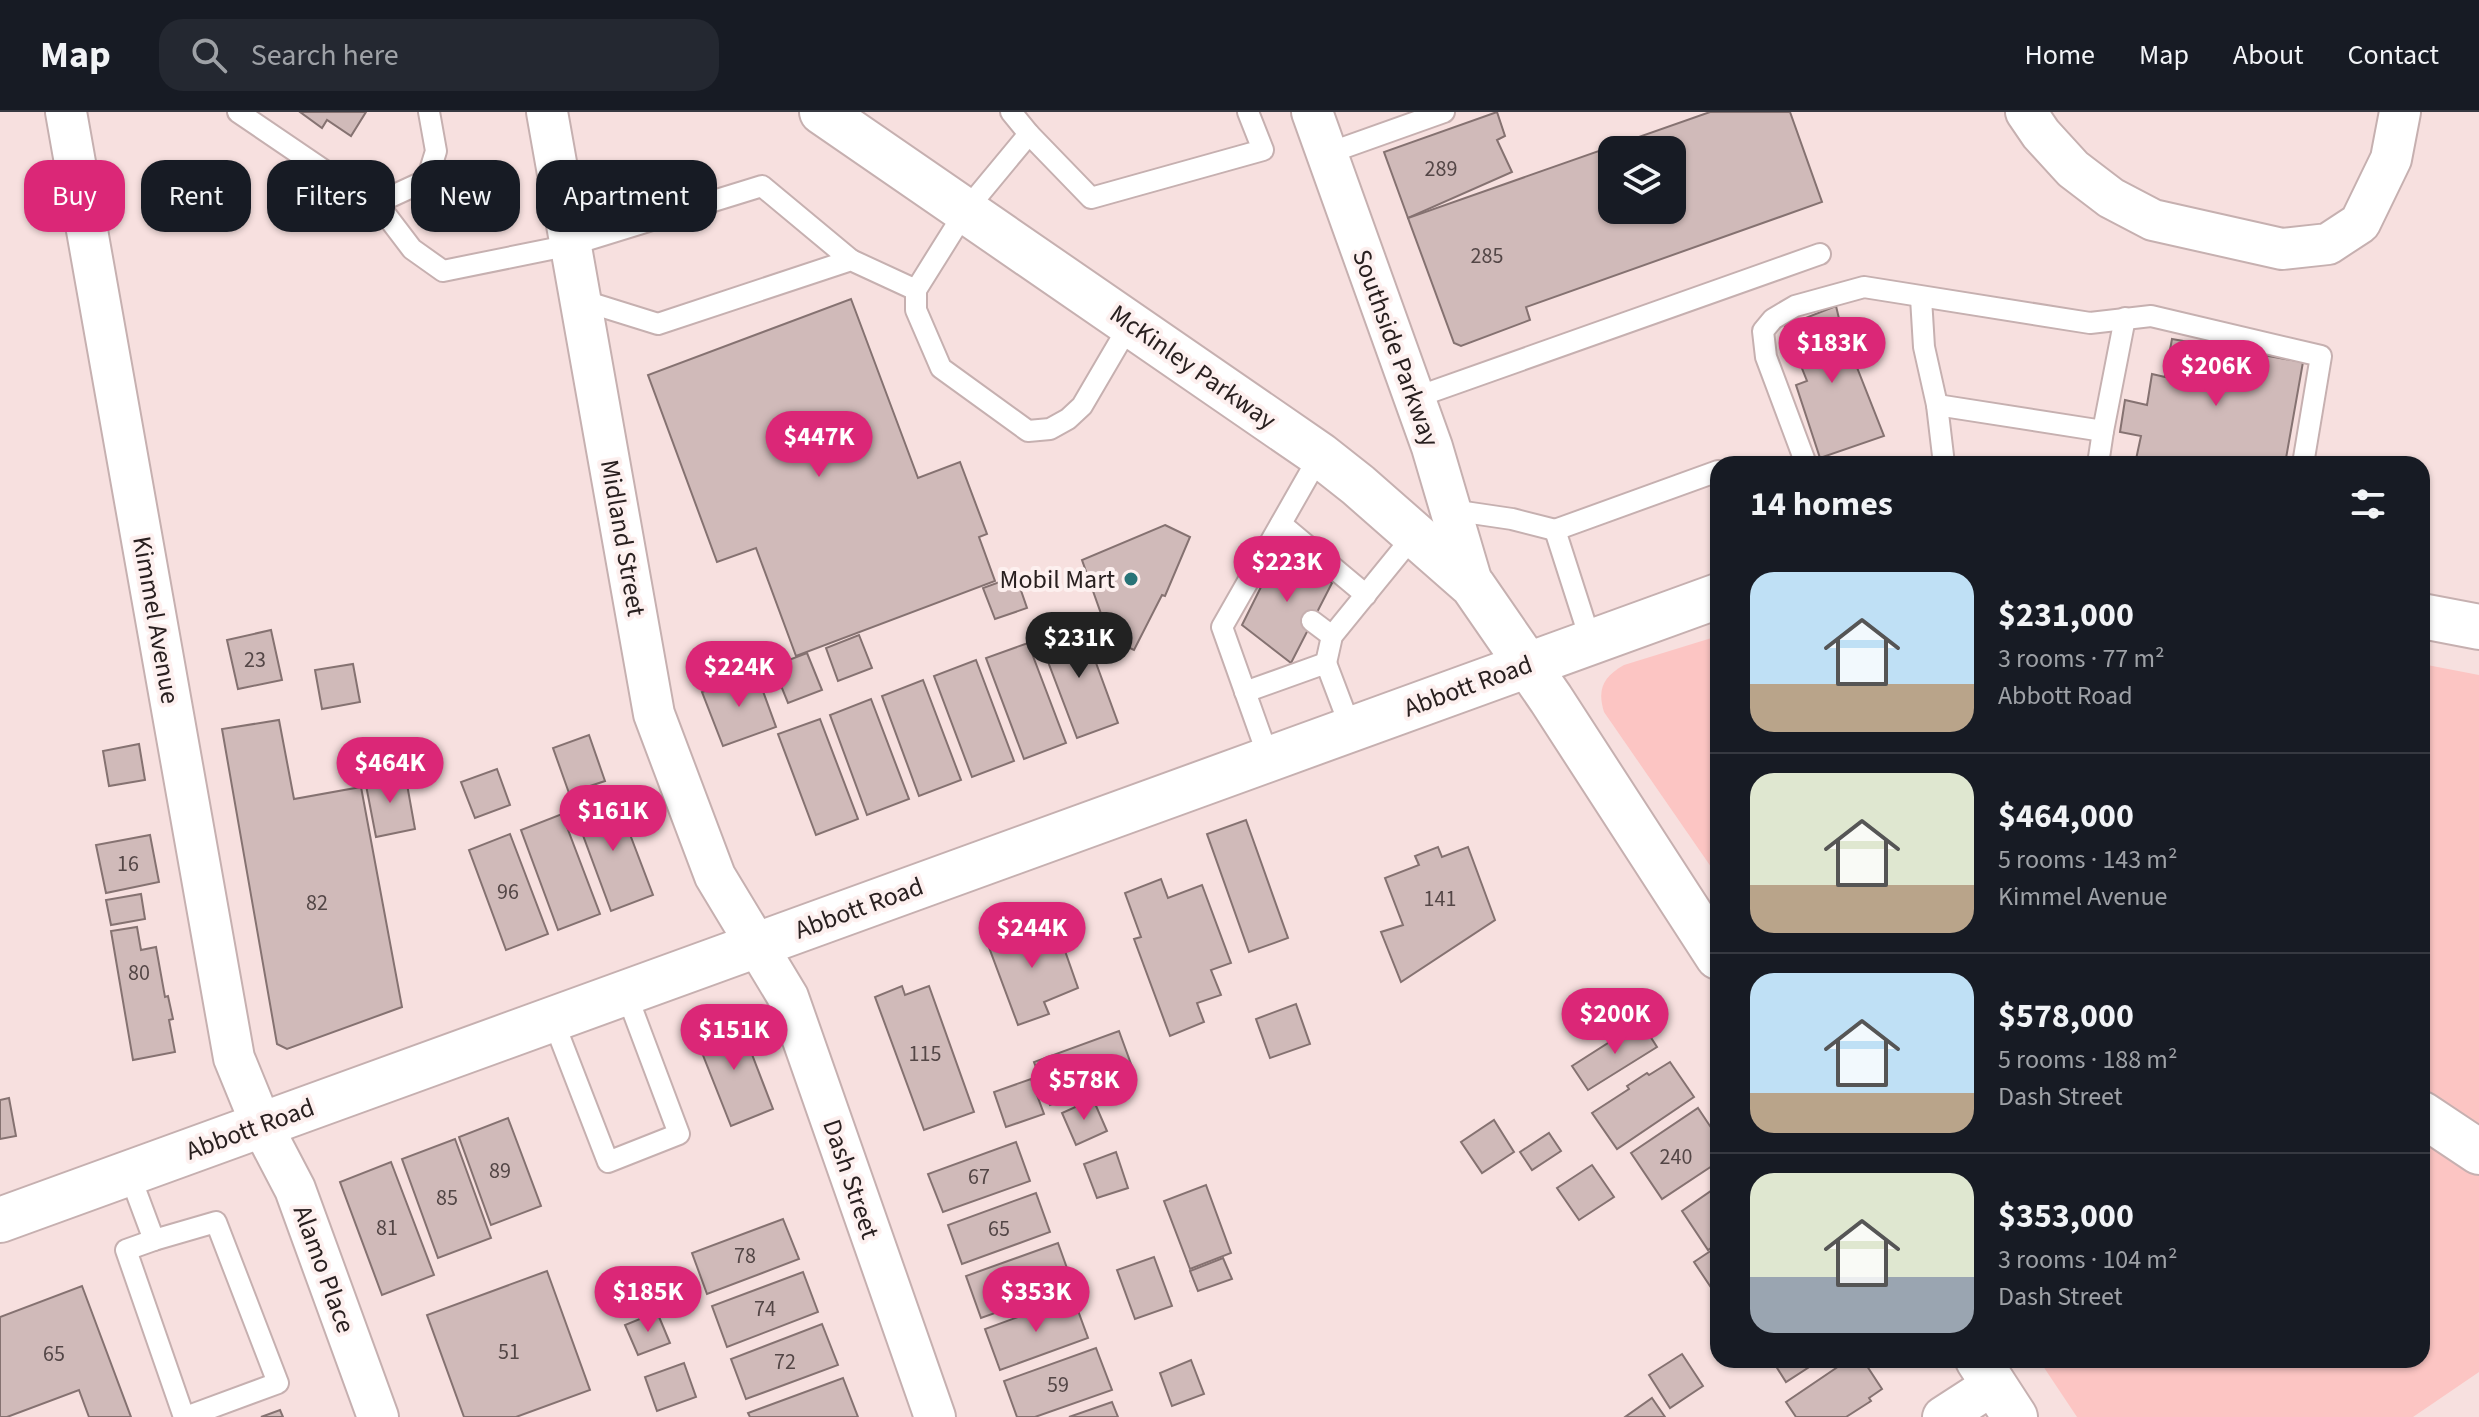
<!DOCTYPE html>
<meta charset="utf-8">
<style>
body{margin:0;font-family:"Source Sans 3",sans-serif;background:#242831;color:#f1f3f6;height:100vh;display:flex;flex-direction:column;font-size:30px;white-space:nowrap}
*{box-sizing:border-box;margin:0}
p{font-size:26px;color:#9ea1a6}
.icon{flex:none;width:44px;height:44px;fill:none;stroke:currentColor;stroke-width:2;stroke-linecap:round;stroke-linejoin:round}
.map{position:relative;flex:1;overflow:hidden}
.drawer{position:absolute;left:1710px;top:344px;width:720px;height:912px;display:flex;flex-direction:column;background:#171b24;border-radius:24px;box-shadow:0 2px 6px #0004}
.drawer>*{flex:none}
.hud{position:absolute;left:24px;top:48px;width:760px;height:72px;display:flex;gap:16px}
.buttons{position:absolute;left:1598px;top:24px;display:grid;gap:16px}
.buttons a{display:grid;place-items:center;width:88px;height:88px;border-radius:16px;background:#171b24;box-shadow:0 2px 6px #0004;font-size:40px}
.price{position:absolute;translate:-50% -68px;padding:0 18px;border-radius:28px;background:#db2777;color:#fff;font-size:26px;line-height:52px;filter:drop-shadow(0 2px 4px #0008)}
.price::after{content:'';position:absolute;left:50%;top:48px;width:24px;height:18px;margin-left:-12px;background:inherit;clip-path:polygon(0 0,100% 0,50% 100%)}
.price.current{background:#222;color:#fff}
ul{padding:0;list-style:none}
li{display:flex;align-items:center;gap:24px;height:200px;padding:0 40px}
li+li{border-top:2px solid #363941}
li span{display:grid;place-items:center;flex:none;width:224px;height:160px;border-radius:24px;color:#555}
li>.icon{margin-inline-start:auto}
span .icon{width:96px;height:96px;fill:#fffc;stroke-width:1}
li b{font-size:34px}
h2{display:flex;justify-content:space-between;align-items:center;height:96px;padding:0 40px;font-size:34px}
.chip{padding:0 28px;border-radius:24px;background:#171b24;box-shadow:0 2px 6px #0004;font-size:28px;line-height:72px}
.chip.current{background:#db2777;color:#fff}
header{display:flex;align-items:center;gap:48px;box-sizing:border-box;height:112px;padding:0 40px;background:#171b24;border-bottom:2px solid #363941}
header strong{font-size:38px}
nav{display:flex;gap:44px;margin-inline-start:auto;font-size:28px}
.search{width:560px;height:72px;background:#242831;display:flex;align-items:center;gap:20px;box-sizing:border-box;padding:0 28px;border-radius:24px;color:#9ea1a6;font-size:30px}
.map>svg:first-child{display:block}
</style>
<header>
<strong>Map</strong>
<div class="search"><svg class="icon" aria-label="search" viewBox="0 0 24 24"><circle cx="10" cy="10" r="6"/><path d="M15 15l6 6"/></svg>Search here</div>
<nav><a>Home</a><a>Map</a><a>About</a><a>Contact</a></nav>
</header>
<div class="map">
<svg width="2479" height="1305" viewBox="0 0 2479 1305">
<rect width="100%" height="100%" fill="#f7e0df"/>
<g fill="#fcc5c3">
<path d="M1718 524V765L1604 600C1597 577 1603 565 1624 553Z"/>
<polygon points="2422,552 2479,563 2479,1260 2413,1305 2077,1305 2039,1248 2422,1248"/>
</g>
<g fill="#d0bab9" stroke="#857271" stroke-width="2" fill-rule="evenodd">
<polygon points="300,0 366,0 351,24 327,8 322,16"/>
<polygon points="1497,0 1505,24 1497,28 1512,60 1408,106 1384,40"/>
<path d="M1710 0H1790L1822 90 1526 195 1530 208 1461 234 1454 231 1408 106ZM1612 38H1672V98H1612Z"/>
<polygon points="851,187 918,366 960,350 987,422 979,425 995,469 796,544 756,436 717,450 648,263"/>
<polygon points="1836,194 1841,215 1884,324 1820,346 1796,273 1807,269 1785,214"/>
<polygon points="2172,227 2303,250 2285,352 2135,352 2141,324 2120,320 2125,288 2147,293 2152,262 2165,265"/>
<polygon points="1165,413 1190,425 1165,484 1162,483 1134,538 1110,527 1082,448"/>
<polygon points="1282,433 1332,471 1291,551 1242,513"/>
<polygon points="1016,464 1027,496 995,507 983,476"/>
<polygon points="1081,510 1118,611 1077,626 1039,526"/>
<polygon points="271,518 282,568 238,577 227,528"/>
<polygon points="859,523 872,556 838,569 826,536"/>
<polygon points="1028,531 1066,631 1024,647 986,546"/>
<polygon points="807,541 822,578 788,591 773,554"/>
<polygon points="976,548 1014,649 972,665 934,564"/>
<polygon points="353,552 360,590 322,597 315,558"/>
<polygon points="756,560 776,615 723,634 702,580"/>
<polygon points="923,568 961,668 919,684 882,584"/>
<polygon points="871,587 909,687 867,703 830,603"/>
<polygon points="820,607 858,707 816,723 778,622"/>
<polygon points="279,608 294,687 361,675 402,895 287,937 277,932 222,617"/>
<polygon points="589,623 605,669 569,681 553,636"/>
<polygon points="139,632 145,668 109,674 103,639"/>
<polygon points="497,657 510,693 475,706 461,670"/>
<polygon points="405,661 415,717 376,725 365,668"/>
<polygon points="615,683 653,783 611,799 574,699"/>
<polygon points="562,702 600,802 558,818 521,718"/>
<polygon points="1246,708 1288,826 1249,840 1207,722"/>
<polygon points="510,722 548,822 506,838 469,738"/>
<polygon points="150,723 159,770 106,781 96,733"/>
<polygon points="1438,735 1442,745 1468,735 1495,808 1401,870 1381,820 1403,813 1385,766 1419,753 1415,744"/>
<polygon points="1161,767 1168,786 1202,773 1231,851 1211,858 1221,883 1197,891 1204,910 1170,924 1134,827 1141,825 1125,781"/>
<polygon points="141,782 145,807 111,813 106,788"/>
<polygon points="1048,807 1061,840 1065,839 1078,876 1044,890 1049,902 1018,913 987,830"/>
<polygon points="137,815 141,838 156,835 165,885 168,884 173,907 169,908 175,940 133,948 111,819"/>
<polygon points="902,874 905,883 929,874 974,1000 924,1018 875,885"/>
<polygon points="1296,892 1310,932 1270,946 1256,907"/>
<polygon points="738,906 773,997 731,1014 695,923"/>
<polygon points="1641,910 1657,935 1588,978 1572,954"/>
<polygon points="1119,919 1135,963 1050,993 1034,950"/>
<polygon points="1670,950 1694,985 1617,1037 1592,1001 1629,977 1627,974 1647,961 1649,963"/>
<polygon points="1031,967 1044,1002 1006,1015 994,980"/>
<polygon points="9,986 16,1024 0,1027 0,988"/>
<polygon points="1093,987 1107,1019 1076,1033 1062,1001"/>
<polygon points="1698,996 1718,1026 1718,1050 1662,1087 1631,1041"/>
<polygon points="508,1006 541,1094 491,1113 459,1025"/>
<polygon points="1494,1008 1514,1040 1482,1061 1461,1030"/>
<polygon points="1549,1021 1561,1039 1532,1058 1520,1040"/>
<polygon points="455,1027 491,1126 438,1146 402,1047"/>
<polygon points="1016,1030 1030,1069 943,1100 928,1062"/>
<polygon points="1116,1040 1128,1076 1097,1086 1084,1052"/>
<polygon points="391,1050 434,1163 382,1183 340,1070"/>
<polygon points="1592,1053 1614,1085 1579,1108 1557,1076"/>
<polygon points="1206,1073 1231,1141 1190,1157 1164,1089"/>
<polygon points="1718,1074 1718,1131 1708,1138 1682,1099"/>
<polygon points="1036,1081 1050,1120 962,1152 948,1113"/>
<polygon points="783,1107 799,1147 707,1182 692,1141"/>
<polygon points="1058,1131 1073,1173 981,1206 966,1164"/>
<polygon points="1718,1134 1718,1186 1694,1150"/>
<polygon points="1154,1145 1172,1194 1135,1207 1117,1158"/>
<polygon points="1223,1146 1232,1167 1198,1179 1190,1159"/>
<polygon points="547,1159 590,1278 516,1305 464,1305 427,1203"/>
<polygon points="803,1160 818,1200 727,1235 712,1194"/>
<polygon points="82,1174 131,1305 89,1305 79,1278 7,1305 0,1305 0,1205"/>
<polygon points="1073,1185 1088,1226 1000,1258 985,1217"/>
<polygon points="657,1200 670,1231 638,1243 625,1213"/>
<polygon points="822,1212 838,1253 746,1287 731,1247"/>
<polygon points="1096,1236 1112,1278 1035,1305 1017,1305 1004,1269"/>
<polygon points="1682,1242 1703,1274 1670,1296 1649,1263"/>
<polygon points="1191,1248 1204,1282 1172,1294 1160,1261"/>
<polygon points="1772,1248 1820,1248 1786,1270"/>
<polygon points="1848,1248 1863,1248 1882,1277 1869,1286 1871,1289 1846,1305 1796,1305 1786,1290"/>
<polygon points="684,1251 696,1285 657,1299 645,1265"/>
<polygon points="843,1266 858,1305 750,1305 748,1301"/>
<polygon points="1652,1286 1665,1305 1625,1305"/>
<polygon points="1112,1290 1118,1305 1069,1305"/>
<polygon points="280,1298 283,1305 261,1305"/>
</g>
<g fill="none" stroke-linecap="round" stroke-linejoin="round">
<g stroke="#c6b0b0" stroke-width="24">
<g id="service">
<polyline points="238,0 366,87 377,91 427,68 436,39 429,0"/>
<polyline points="1011,0 1029,22 966,98 916,178 916,198 941,256 1028,319 1050,317 1068,307 1082,294 1130,212"/>
<polyline points="1029,22 1091,86 1263,38 1248,0"/>
<polyline points="1326,42 1444,0"/>
<polyline points="377,91 412,137 443,159 571,133 762,74 851,148"/>
<polyline points="1921,186 1924,235 1937,293 1944,352"/>
<polyline points="581,188 658,212 851,148 916,178"/>
<polyline points="1414,286 1820,142"/>
<polyline points="1937,293 2103,319 2098,352"/>
<polyline points="2103,319 2125,206"/>
<polyline points="1806,352 1766,245 1763,219 1773,207 1795,194 1864,175 2090,211 2151,204 2321,244 2303,352"/>
<polyline points="1451,398 1512,407 1555,418"/>
<polyline points="1281,412 1366,483"/>
<polyline points="1312,509 1332,524"/>
<polyline points="1591,530 1555,418 1718,359"/>
<polyline points="1326,551 1332,524 1415,422"/>
<polyline points="1245,580 1326,551 1351,617"/>
<polyline points="1269,647 1222,515 1320,343"/>
<polyline points="553,908 608,1050 679,1022 626,881"/>
<polyline points="129,1061 154,1128 216,1110 278,1271 186,1305"/>
<polyline points="154,1128 126,1138 184,1305"/>
</g>
</g>
<g stroke="#c6b0b0" stroke-width="44">
<g id="minor">
<polyline points="66,0 234,946 261,1012 295,1077 378,1305"/>
<polyline points="547,0 654,602 715,764 788,885 935,1305"/>
<polyline points="1312,0 1432,335 1473,474"/>
<polyline points="2026,0 2041,22 2073,57 2111,86 2153,108 2282,137 2328,132 2360,111 2391,47 2400,0"/>
<polyline points="1943,1305 1994,1272"/>
</g>
</g>
<g stroke="#c6b0b0" stroke-width="48">
<g id="tertiary">
<polyline points="822,0 1320,343 1358,373 1473,474 1551,587 1718,845"/>
<polyline points="2422,504 2479,515"/>
<polyline points="2422,1002 2479,1040"/>
<polyline points="0,1108 1718,484"/>
<polyline points="1978,1248 2015,1305"/>
</g>
</g>
<use href="#service" stroke="#fff" stroke-width="20"/>
<use href="#minor" stroke="#fff" stroke-width="40"/>
<use href="#tertiary" stroke="#fff" stroke-width="44"/>
</g>
<circle fill="#287377" stroke="#fdf0ef" stroke-width="3" cx="1131" cy="467" r="8"/>
<g text-anchor="middle" dominant-baseline="central" stroke-width="8" stroke-linejoin="round" paint-order="stroke">
<g font-size="22" fill="#534646">
<text x="1441" y="57">289</text>
<text x="1487" y="144">285</text>
<text x="255" y="548">23</text>
<text x="128" y="752">16</text>
<text x="508" y="780">96</text>
<text x="1440" y="787">141</text>
<text x="317" y="791">82</text>
<text x="139" y="861">80</text>
<text x="925" y="942">115</text>
<text x="1676" y="1045">240</text>
<text x="500" y="1059">89</text>
<text x="979" y="1065">67</text>
<text x="447" y="1086">85</text>
<text x="387" y="1116">81</text>
<text x="999" y="1117">65</text>
<text x="745" y="1144">78</text>
<text x="765" y="1197">74</text>
<text x="509" y="1240">51</text>
<text x="54" y="1242">65</text>
<text x="785" y="1250">72</text>
<text x="1058" y="1273">59</text>
</g>
<g font-size="26" fill="#292020" stroke="#fdf0ef">
<text transform="translate(1396 236) rotate(70)">Southside Parkway</text>
<text transform="translate(1193 255) rotate(35)">McKinley Parkway</text>
<text transform="translate(623 426) rotate(80)">Midland Street</text>
<text transform="translate(156 508) rotate(80)">Kimmel Avenue</text>
<text transform="translate(1468 574) rotate(-20)">Abbott Road</text>
<text transform="translate(859 796) rotate(-20)">Abbott Road</text>
<text transform="translate(250 1017) rotate(-20)">Abbott Road</text>
<text transform="translate(851 1067) rotate(71)">Dash Street</text>
<text transform="translate(324 1157) rotate(70)">Alamo Place</text>
</g>
<g font-size="26" fill="#292020" stroke="#fdf0ef" text-anchor="end">
<text x="1115" y="467">Mobil Mart</text>
</g>
</g>
</svg>
<div class="buttons">
<a><svg class="icon" aria-label="layers" viewBox="0 0 24 24"><path d="M12 4l9 5-9 5-9-5zM3 14l9 5 9-5"/></svg></a>
</div>
<b class="price" style="left:1832px;top:273px">$183K</b>
<b class="price" style="left:2216px;top:296px">$206K</b>
<b class="price" style="left:819px;top:367px">$447K</b>
<b class="price" style="left:1287px;top:492px">$223K</b>
<b class="price current" style="left:1079px;top:568px">$231K</b>
<b class="price" style="left:739px;top:597px">$224K</b>
<b class="price" style="left:390px;top:693px">$464K</b>
<b class="price" style="left:613px;top:741px">$161K</b>
<b class="price" style="left:1032px;top:858px">$244K</b>
<b class="price" style="left:1615px;top:944px">$200K</b>
<b class="price" style="left:734px;top:960px">$151K</b>
<b class="price" style="left:1084px;top:1010px">$578K</b>
<b class="price" style="left:648px;top:1222px">$185K</b>
<b class="price" style="left:1036px;top:1222px">$353K</b>
<div class="hud">
<a class="chip current">Buy</a>
<a class="chip">Rent</a>
<a class="chip">Filters</a>
<a class="chip">New</a>
<a class="chip">Apartment</a>
</div>
<section class="drawer">
<h2>14 homes<svg class="icon" aria-label="filters" viewBox="0 0 24 24"><path d="M4 7h16M4 17h16"/><circle cx="9" cy="7" r="2"/><circle cx="15" cy="17" r="2"/></svg></h2>
<ul>
<li><span style="background:linear-gradient(#bfe0f5 70%,#b9a48a 0)"><svg class="icon" aria-label="home" viewBox="0 0 24 24"><path d="M3 11l9-7 9 7M6 9v11h12V9"/></svg></span><div><b>$231,000</b><p>3 rooms · 77 m²</p><p>Abbott Road</p></div></li>
<li><span style="background:linear-gradient(#dfe7d0 70%,#b9a48a 0)"><svg class="icon" aria-label="home" viewBox="0 0 24 24"><path d="M3 11l9-7 9 7M6 9v11h12V9"/></svg></span><div><b>$464,000</b><p>5 rooms · 143 m²</p><p>Kimmel Avenue</p></div></li>
<li><span style="background:linear-gradient(#bfe0f5 75%,#b9a48a 0)"><svg class="icon" aria-label="home" viewBox="0 0 24 24"><path d="M3 11l9-7 9 7M6 9v11h12V9"/></svg></span><div><b>$578,000</b><p>5 rooms · 188 m²</p><p>Dash Street</p></div></li>
<li><span style="background:linear-gradient(#dfe7d0 65%,#9aa5b1 0)"><svg class="icon" aria-label="home" viewBox="0 0 24 24"><path d="M3 11l9-7 9 7M6 9v11h12V9"/></svg></span><div><b>$353,000</b><p>3 rooms · 104 m²</p><p>Dash Street</p></div></li>
</ul>
</section>
</div>
